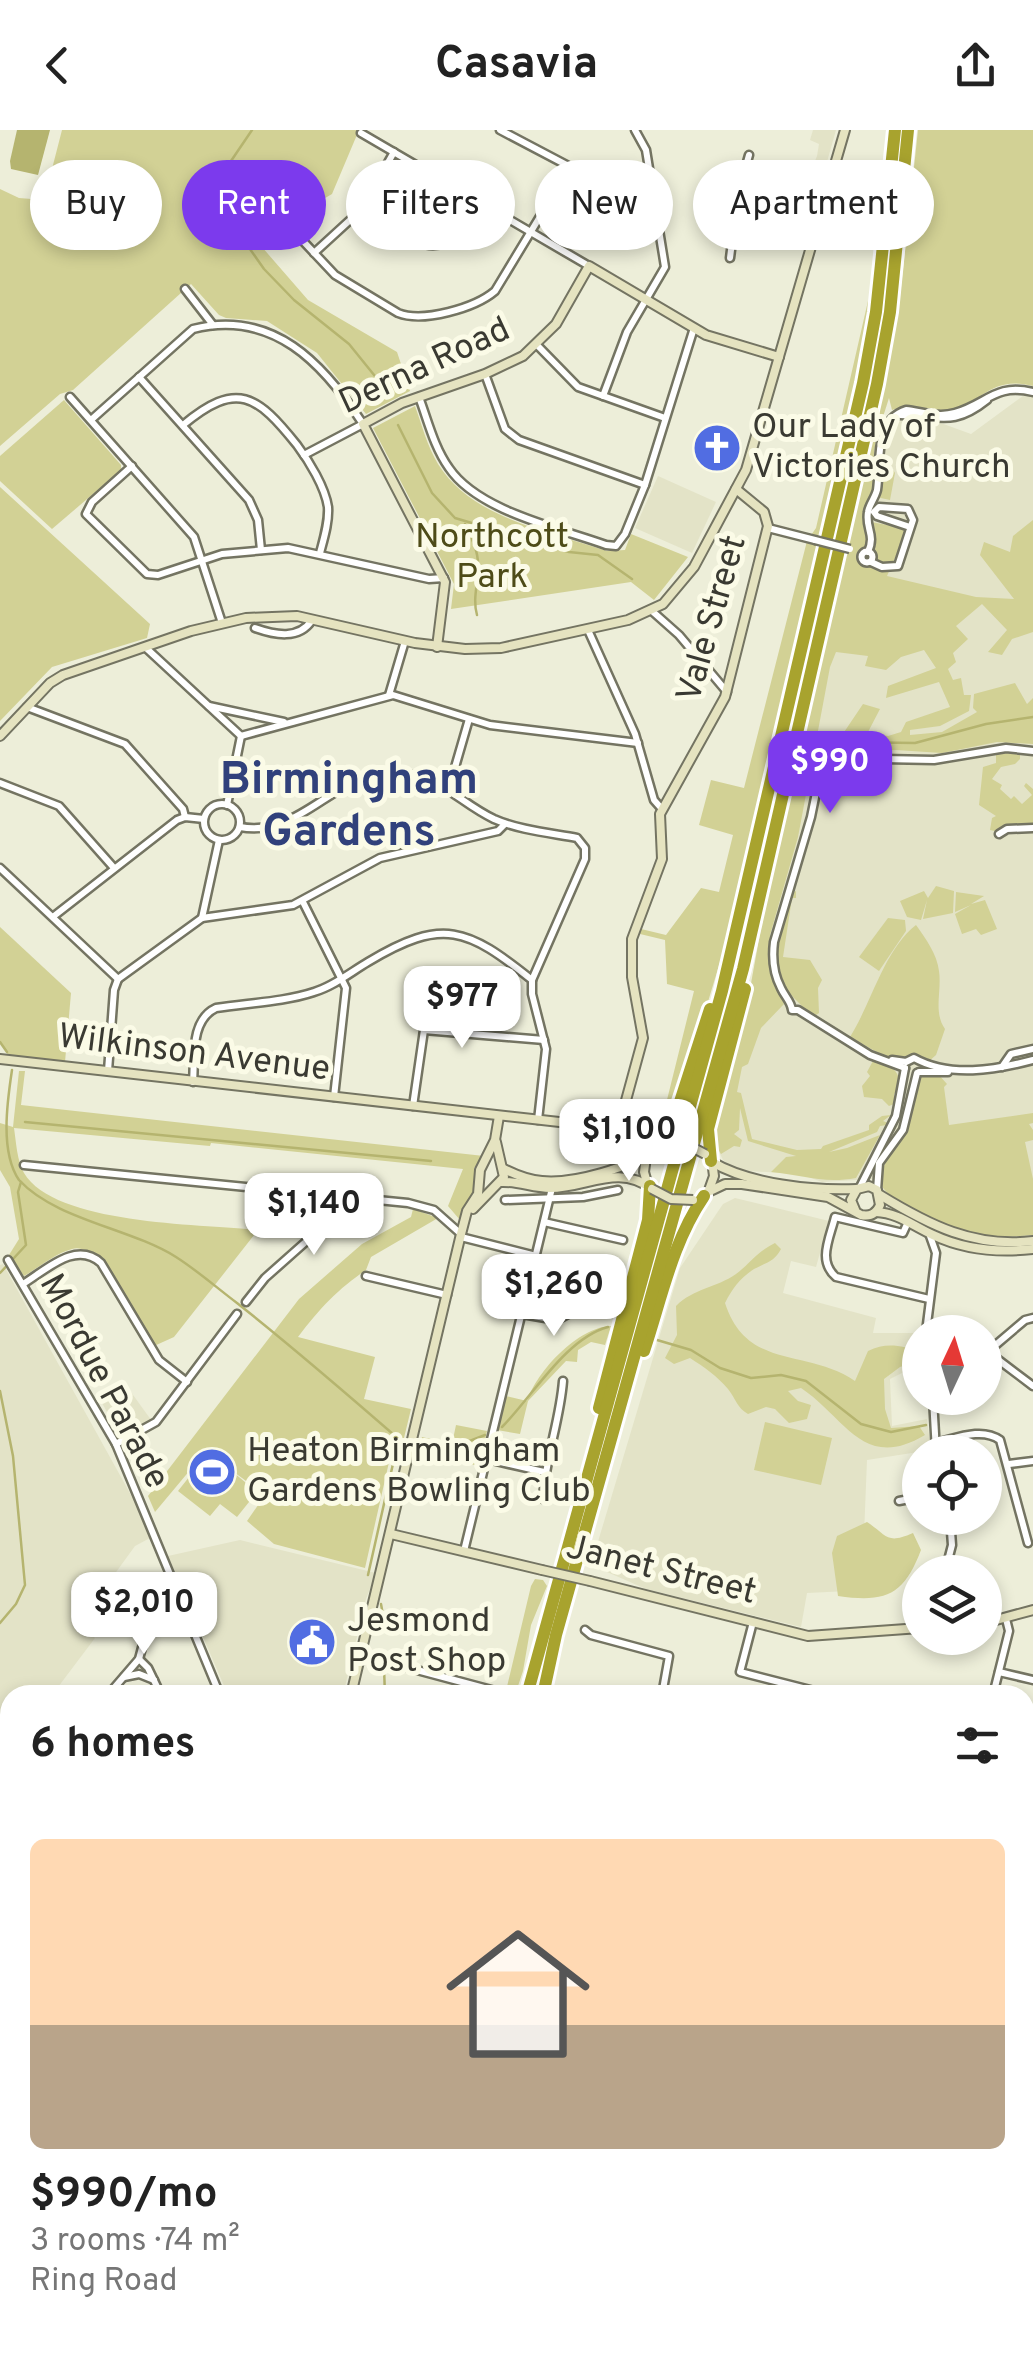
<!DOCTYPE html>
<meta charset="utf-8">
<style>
body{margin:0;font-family:Overpass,sans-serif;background:#f6f6f6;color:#222;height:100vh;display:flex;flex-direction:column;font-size:38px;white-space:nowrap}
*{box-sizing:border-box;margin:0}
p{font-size:32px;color:#767676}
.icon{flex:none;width:55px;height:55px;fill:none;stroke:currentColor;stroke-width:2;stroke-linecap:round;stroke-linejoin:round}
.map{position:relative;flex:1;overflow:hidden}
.sheet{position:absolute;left:0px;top:1555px;width:1035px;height:670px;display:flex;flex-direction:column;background:#fff;border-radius:30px 30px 0 0;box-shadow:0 5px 15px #0003}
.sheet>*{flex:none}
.top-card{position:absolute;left:30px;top:30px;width:975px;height:90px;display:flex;gap:20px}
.needle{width:65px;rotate:4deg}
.buttons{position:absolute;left:902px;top:1185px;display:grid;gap:20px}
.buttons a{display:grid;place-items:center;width:100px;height:100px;border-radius:50%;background:#fff;box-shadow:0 5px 15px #0003;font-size:50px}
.price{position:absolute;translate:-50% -85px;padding:0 22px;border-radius:20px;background:#fff;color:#222;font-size:32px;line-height:65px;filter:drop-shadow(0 2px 5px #0008)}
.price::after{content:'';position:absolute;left:50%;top:60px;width:30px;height:22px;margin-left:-15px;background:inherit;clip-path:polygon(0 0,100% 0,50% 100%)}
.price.on{background:#7c3aed;color:#fff}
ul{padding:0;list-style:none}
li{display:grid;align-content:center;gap:20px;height:530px;padding:0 30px}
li+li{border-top:2px solid #e0e0e0}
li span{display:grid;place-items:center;height:310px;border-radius:15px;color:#555}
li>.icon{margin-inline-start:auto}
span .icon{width:180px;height:180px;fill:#fffc;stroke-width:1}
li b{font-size:42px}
h2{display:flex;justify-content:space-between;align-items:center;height:120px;padding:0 30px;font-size:42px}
.tag{padding:0 35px;border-radius:45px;background:#fff;box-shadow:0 5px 15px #0003;font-size:35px;line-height:90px}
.tag.on{background:#7c3aed;color:#fff}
header{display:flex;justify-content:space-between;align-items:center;height:130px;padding:0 30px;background:#fff;font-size:45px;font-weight:700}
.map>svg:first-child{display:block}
</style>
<header><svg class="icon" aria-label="back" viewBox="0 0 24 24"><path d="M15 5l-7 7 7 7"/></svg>Casavia<svg class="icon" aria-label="share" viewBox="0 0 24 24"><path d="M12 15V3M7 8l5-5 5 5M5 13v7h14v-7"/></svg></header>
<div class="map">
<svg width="1033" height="2225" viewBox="0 0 1033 2225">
<rect width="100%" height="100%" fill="#edeed9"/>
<g fill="#e3e3c7">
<polygon points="813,0 836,0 810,92 795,88 798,77 787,74 791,62 801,65 806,50 803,48 805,40 811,41 817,26 819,14 810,10"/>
<polygon points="1027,263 1033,265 1033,1105 991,1106 890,1068 874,1049 822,1052 800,1044 748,1041 732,1038 723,1030 715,1014 746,881 785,667 874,309 881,293 891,294 907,287 938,292 971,304"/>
<polygon points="658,346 716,372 692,423 635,398"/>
<polygon points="735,1068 829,1091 816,1137 791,1131 783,1163 876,1188 873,1203 920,1203 920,1234 890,1249 892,1296 927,1289 931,1320 867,1330 864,1405 890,1459 807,1463 801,1497 646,1459 591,1435 680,1138 723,1074"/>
<polygon points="3,1134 142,1385 150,1408 135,1416 95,1471 81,1496 95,1508 52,1565 10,1565 10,1601 0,1609 0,1135"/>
<polygon points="128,1258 154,1294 122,1309 102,1273"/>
<polygon points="240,1410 376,1443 366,1469 343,1565 228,1565 168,1426"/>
</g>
<g fill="#d2d195">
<polygon points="62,0 359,0 332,64 255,109 308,170 397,222 410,261 366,284 317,223 267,191 226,188 219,185 191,154 73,260 60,264 0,316 0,59 19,68 44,70"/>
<path d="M918 0H1033V256C990 245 984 273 949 280 929 284 912 274 892 280L889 268 876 309 872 338 890 335 895 343 890 370 876 367 870 379 871 392 908 399 887 446 976 467 1014 469 980 425 984 412 1010 422 1013 406 1033 390V502L1012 509 1002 525 988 522 1007 500 982 474 956 496 968 509 953 523 956 532 948 539 953 550 961 548 964 565H971L969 581 940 596 910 600V605L942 602 977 582 973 578 974 564 1015 553 1027 574 1033 568V614L997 612 942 623 896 620 830 623 863 574 880 579 868 602 888 606 901 602 906 592 950 577 939 552 886 568 888 556 936 538 924 520 901 527 886 540 865 536 868 526 836 522 830 537 798 707 770 805V842L784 874 761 898 748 934 742 937 737 962 741 963 752 1009 797 1020 821 1019 823 1016 869 1000V995L882 986 891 985 883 991 888 993 887 995 880 996 877 1002 829 1022 847 1018 880 1005 856 1048C823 1054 803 1045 771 1042L786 1027 796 1026 748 1011 740 978 739 1000 734 1004 742 1010 740 1017 734 1016 721 1024 714 1013V1003L746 881 785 667 844 433 848 397 899 176Z"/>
<polygon points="868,171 872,180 859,255 727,809 677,974 656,1007 649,998 661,994 694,861 667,854 665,810 640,804 641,799 666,805 701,758 719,762 733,705 699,695 711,650 744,658 807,411 816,398"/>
<polygon points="64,270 121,335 121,340 52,399 0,351 0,326"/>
<path d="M415 276C422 295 427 316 438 334 472 389 550 401 607 421L625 420 631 404 688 427 654 470 631 452 451 479 454 454 373 298Z"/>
<polygon points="0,357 150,494 147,508 52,537 0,591"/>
<polygon points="1020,622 1020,629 1015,634 1001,637 992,649 1002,655 1000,659 1011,669 1014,666 1022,674 1032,665 1024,656 1026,653 1033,659 1033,693 1005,695 999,702 990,700 992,688 996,686 979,675 983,637 996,633 996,623"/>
<polygon points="936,756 954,761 953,783 923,789 927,770 921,790 907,787 900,771 924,761 928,768"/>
<path d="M796 761V768H792L783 827 810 830 822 850 818 858 819 883 816 885C807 882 804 878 797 871 762 836 781 803 790 764Z"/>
<polygon points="956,762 984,766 971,774 985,770 997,799 981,805 976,799 962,804 955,784 971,775 955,782"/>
<polygon points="888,788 905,790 906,801 879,841 859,827"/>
<path d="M916 795C926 809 937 824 939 841 942 861 933 882 945 899L936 925 928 932 920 927 884 926 850 907C872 872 884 820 916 795Z"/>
<polygon points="0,797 71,863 65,932 8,925 0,911"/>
<path d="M874 929C890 935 899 939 901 957L894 964V974L889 976 882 969 864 967 862 956 870 946 867 942Z"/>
<path d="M19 941H25L21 975 484 1026 474 1038 476 1063 460 1090 448 1076 463 1039 211 1013 210 1016 14 998C16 1011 17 1031 24 1043 55 1095 201 1094 258 1100L174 1207 154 1216C140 1193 103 1110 72 1119 56 1123 38 1138 24 1146L9 1125 19 1109 10 1057 0 1040V993L13 997Z"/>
<path d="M924 944H938L947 954 944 957 949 995 1033 983V993L1029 994 1033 1000V1010L1025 1012 1033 1049V1105C982 1111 912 1098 880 1054 883 1022 899 1023 908 997 915 979 911 958 924 944Z"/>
<path d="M413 1079 438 1088 371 1127 366 1140C338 1159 320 1178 298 1207L375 1227 364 1269 411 1279 404 1308 392 1319 365 1438 274 1414 247 1391 265 1365 227 1337 257 1362 237 1387 220 1374 210 1386 178 1361 208 1323 206 1321 155 1382 148 1366 299 1169 362 1114 411 1087Z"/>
<path d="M775 1113 781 1119C774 1132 767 1132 754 1139 740 1148 732 1159 725 1173 747 1241 807 1218 855 1251L868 1221C886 1212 901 1215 920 1222L918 1231 900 1237 884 1249 885 1279 891 1298 919 1296 925 1305C863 1342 846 1288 801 1258L788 1261 798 1271 811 1275 807 1289 789 1293 775 1279 766 1277 748 1284C737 1278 736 1269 728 1259 717 1246 704 1237 690 1228L674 1234 665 1228 677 1205 676 1176C694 1158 716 1158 736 1144 751 1133 755 1123 775 1113Z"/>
<path d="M611 1196 605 1215 591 1212 578 1220 577 1232 566 1231 528 1271 520 1304 497 1300 506 1266 527 1271C537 1241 578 1197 611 1196Z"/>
<polygon points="765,1292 832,1308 821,1355 754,1340"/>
<polygon points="456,1295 487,1301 479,1336 418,1322 422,1307 452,1314"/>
<path d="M867 1392C887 1405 886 1415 913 1403L921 1420C904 1465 886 1473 838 1466L832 1423 837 1406Z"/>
<polygon points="535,1449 543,1450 547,1456 531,1495 523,1541 515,1565 505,1565 531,1456"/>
<polygon points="0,1741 10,1743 10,1860 6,1862 0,1880"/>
<polygon points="397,2215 755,2215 767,2225 394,2225"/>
<polygon points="762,2215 889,2215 883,2225 774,2225"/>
</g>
<polygon fill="#b5b46f" points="17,0 50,0 38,45 11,39 10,31"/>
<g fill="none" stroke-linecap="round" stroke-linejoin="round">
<g stroke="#b5b46f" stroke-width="2.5">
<polyline points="252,0 210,62 264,139 294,170 349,214 387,261"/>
<polyline points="398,295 432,363 455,388 569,422 598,425 632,449"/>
<path d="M465 394C471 407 478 420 478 434 479 453 472 467 477 485"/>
<polyline points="844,612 915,613 986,594 1033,587"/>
<polyline points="0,912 7,922"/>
<path d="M12 940C7 973 0 1022 19 1050 56 1090 130 1098 176 1127 198 1141 217 1158 237 1173 294 1218 347 1264 401 1311"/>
<polyline points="25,992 431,1031"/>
<polyline points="0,1143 26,1115 18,1062 21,1052"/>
<polyline points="657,1210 691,1220 720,1238 751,1248 781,1245 806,1251 861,1294 891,1302 926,1295"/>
<polyline points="0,1261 13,1326 25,1455 16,1474 0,1493"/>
<path d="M502 1297C532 1267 566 1208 608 1197"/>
<polyline points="421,1319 444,1321 485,1305"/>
<polyline points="368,1445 397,1316 395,1307"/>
<polyline points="381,1474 383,1485"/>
<polyline points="384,1538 385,1565"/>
<polyline points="1025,1979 1033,1971"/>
<polyline points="792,2225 799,2215"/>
</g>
<g stroke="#747462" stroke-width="11">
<g id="street">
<polyline points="500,0 654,81"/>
<polyline points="361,3 589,136"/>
<polyline points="736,79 773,84 817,96"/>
<path d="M361 80C384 93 429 133 454 106 463 96 469 82 475 71"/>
<path d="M287 94 335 145 398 183C423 193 475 178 495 161L570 37"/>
<polyline points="314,123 361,80 394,22"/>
<polyline points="730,128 738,64 749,25"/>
<polyline points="185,159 213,195"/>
<polyline points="537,215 578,257 665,288"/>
<polyline points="485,244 505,299 519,310 645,355"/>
<polyline points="139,247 249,370 258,390 261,420"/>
<polyline points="603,266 627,202 665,137 646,20 635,0"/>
<polyline points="70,267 194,407 222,493"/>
<path d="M419 267C428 291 434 317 449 338 478 381 559 398 606 415L616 416 625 404 645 355 694 198"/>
<path d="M900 285C939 285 952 298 987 270"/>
<path d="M91 290 193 199C273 179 323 233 363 294L304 325"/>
<path d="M183 295C237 250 257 265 297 315 309 331 325 357 328 377 329 392 324 408 320 423"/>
<polyline points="132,336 92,372 86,384 147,444 158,445 222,424 288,418 429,449 444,448"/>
<polyline points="768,398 815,410"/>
<circle cx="867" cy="427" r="5.5"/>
<path d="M868 422C876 404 865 399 868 382 869 375 875 368 877 360 881 333 873 291 906 280 923 282 938 288 955 283 987 274 995 253 1033 262"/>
<polyline points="871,432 882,437 898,436 913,390 908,379 879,377 874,382 877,386 910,397"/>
<polyline points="652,481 679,505 727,562"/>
<path d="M255 498C275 505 299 510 312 490"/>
<polyline points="588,500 635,604 654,670 662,679"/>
<polyline points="145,517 241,606"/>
<polyline points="389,565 405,511"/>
<polyline points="209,576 284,592"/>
<polyline points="27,577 125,614 183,679 185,687"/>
<polyline points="241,606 393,565 490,595 638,613"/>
<polyline points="0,653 59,676 114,738"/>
<polyline points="449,658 469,589"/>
<circle cx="222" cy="692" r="18"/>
<polyline points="227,675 241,606"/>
<path d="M240 697C300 708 333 644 389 643 438 641 456 671 494 689 519 700 550 703 577 708L585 718V729L532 850"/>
<polyline points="999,704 1007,699 1033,698"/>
<polyline points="0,738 118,849"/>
<polyline points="303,772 346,858 334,967"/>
<polyline points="54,786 177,690 185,687 204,689"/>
<polyline points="202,788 219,710"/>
<polyline points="118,849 202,788 293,775 380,728 498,701 505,694"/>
<path d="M892 930 906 932 914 928C950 948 995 940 1033 930"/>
<polyline points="1002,937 1011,924 1033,919"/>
<path d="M905 938 870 925 798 880H792C791 871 785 867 781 858 773 843 772 828 774 812L811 687 821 638 827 629 831 628 934 630 1006 618 1033 621"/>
<polyline points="108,941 114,860 118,849"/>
<polyline points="919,942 948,942"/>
<path d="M193 952C195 927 190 890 216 878 247 873 284 872 314 862 334 856 351 842 368 832 443 787 467 798 532 850V864L546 919 538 990"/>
<polyline points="413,976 424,900 544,910"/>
<polyline points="24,1035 408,1073 434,1080 461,1104"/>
<polyline points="860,1057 896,986 905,938"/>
<polyline points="877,1060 879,1033 903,1000 917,943"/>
<polyline points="505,1070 583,1067 618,1060"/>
<polyline points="544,1092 623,1110"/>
<path d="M908 1092 903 1103 835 1087C830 1108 817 1131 836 1147L929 1169"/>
<polyline points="461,1107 536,1126"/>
<polyline points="8,1130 116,1314 220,1565"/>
<polyline points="366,1146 447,1165"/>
<path d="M23 1154C46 1140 76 1110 101 1133L159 1230 187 1252"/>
<polyline points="246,1172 265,1148 337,1084 338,1067"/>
<polyline points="522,1184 557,1190 572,1182"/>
<polyline points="926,1202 936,1123 930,1106"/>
<polyline points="988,1222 1033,1256"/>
<polyline points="985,1224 1025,1190 1033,1188"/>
<polyline points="933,1268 936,1322"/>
<path d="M936 1313C957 1308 982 1297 1000 1310L1028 1413"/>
<polyline points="116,1314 156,1292 237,1184"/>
<polyline points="487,1329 544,1342"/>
<polyline points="1009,1334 1033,1331"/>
<path d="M543 1369C545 1328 560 1291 563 1251"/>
<polyline points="899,1371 920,1367"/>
<polyline points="464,1421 552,1058"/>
<polyline points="945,1442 952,1415 950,1388"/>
<polyline points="753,1492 740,1542 830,1565"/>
<polyline points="585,1500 591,1505 669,1526 662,1565"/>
<polyline points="361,1525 499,1562"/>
<polyline points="139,1529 148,1538 161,1565"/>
<polyline points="999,1542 1033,1550"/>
<polyline points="124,1547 139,1544 154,1550"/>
<polyline points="108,1565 139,1529 155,1469 176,1457"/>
<polyline points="932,1565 933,1562"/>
<polyline points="993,1565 1009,1501 1006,1489"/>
<polyline points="1025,1650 1033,1652"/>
<polyline points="1025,1749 1033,1715"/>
<polyline points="1025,1790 1033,1792"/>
<polyline points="1025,1858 1033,1860"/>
<polyline points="1025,1926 1029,1927"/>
<polyline points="1025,1996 1033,1998"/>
<polyline points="1025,2190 1033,2193"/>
<polyline points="0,2202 10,2190"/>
<polyline points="94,2225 103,2215"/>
<polyline points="191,2225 193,2215"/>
<polyline points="894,2225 897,2215"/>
<polyline points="966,2225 967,2215"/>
</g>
</g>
<g stroke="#747462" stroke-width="12">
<g id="secondary">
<polyline points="437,517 445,452 363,294 402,273 485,244 523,226 556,194 589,136 706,205 779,227"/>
<polyline points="0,606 50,553 63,545 191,501 246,488 297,486 415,513 465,519 501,518 628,490 663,474 694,437 746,340 845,0"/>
<polyline points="0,929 604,997 619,996 643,908 632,847 632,809 662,729 660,684 725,567 768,396 764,382 736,359"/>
<polyline points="646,1027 644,1042 648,1056"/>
<path d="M712 1032C749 1054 813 1061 857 1059"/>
<path d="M504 1039C516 1045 528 1050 542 1051 571 1054 634 1038 655 1017"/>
<path d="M501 1052C518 1051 533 1058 550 1058 587 1058 618 1033 652 1059"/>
<polyline points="709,1060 714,1046 712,1031"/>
<path d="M706 1063 725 1054H742L828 1067 861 1085C870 1087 876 1084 880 1075L877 1060 869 1056 857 1059 851 1070 856 1082"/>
<path d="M880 1065C929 1095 974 1118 1033 1111"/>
<polyline points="473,1079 504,1047 496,1012"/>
<path d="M876 1082C898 1083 913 1096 933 1105 965 1120 998 1123 1033 1119"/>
<polyline points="391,1404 542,1440"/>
<polyline points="590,1451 808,1506 920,1498"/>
<polyline points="985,1493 1033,1480"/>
<polyline points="351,1565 461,1104 467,1081 478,1064 480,1040 495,1010 499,986"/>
</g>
</g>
<g stroke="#fff" stroke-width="18">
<g id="highway">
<polyline points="652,1019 676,984 710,879"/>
<polyline points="711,1031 708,999 745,859"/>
<path d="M644 1221C662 1167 672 1113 704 1066"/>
<polyline points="599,1278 648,1090 650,1056"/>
<polyline points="527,1565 722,861 863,253 876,182 895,0"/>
<polyline points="543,1565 556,1505 743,839 877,254 890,182 908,0"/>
<polyline points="0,1636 10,1639"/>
<polyline points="0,1648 10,1650"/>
<polyline points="1025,2077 1033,2079"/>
<polyline points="1025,2108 1033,2111"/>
</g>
</g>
<use href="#street" stroke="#fff" stroke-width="6"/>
<use href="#secondary" stroke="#e5e3c0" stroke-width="8"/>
<use href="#highway" stroke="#a8a32e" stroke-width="12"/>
<g stroke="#747462" stroke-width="11" stroke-linecap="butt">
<polyline id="street-bridge" points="815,410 850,419"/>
</g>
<g stroke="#747462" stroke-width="12" stroke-linecap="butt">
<g id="secondary-bridge">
<polyline points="664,1013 686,1014 705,1024"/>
<polyline points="652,1059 671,1069 693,1070"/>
<polyline points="542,1440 590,1451"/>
</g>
</g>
<use href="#street-bridge" stroke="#fff" stroke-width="6"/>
<use href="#secondary-bridge" stroke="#e5e3c0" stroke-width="8"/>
</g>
<defs>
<g id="church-disc" transform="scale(2.5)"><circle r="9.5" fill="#516de2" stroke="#fbfbe7"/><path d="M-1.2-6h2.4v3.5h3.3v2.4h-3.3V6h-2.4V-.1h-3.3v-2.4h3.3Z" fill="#fff"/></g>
<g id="stadium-disc" transform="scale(2.5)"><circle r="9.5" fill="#516de2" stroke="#fbfbe7"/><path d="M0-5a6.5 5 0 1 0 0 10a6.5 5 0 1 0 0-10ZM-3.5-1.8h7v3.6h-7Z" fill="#fff"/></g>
<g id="civic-disc" transform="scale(2.5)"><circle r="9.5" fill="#516de2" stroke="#fbfbe7"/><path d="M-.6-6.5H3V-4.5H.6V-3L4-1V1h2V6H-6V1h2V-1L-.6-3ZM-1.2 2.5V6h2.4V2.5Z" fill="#fff"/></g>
</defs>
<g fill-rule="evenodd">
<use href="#church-disc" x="717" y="318"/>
<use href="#stadium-disc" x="212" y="1342"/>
<use href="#civic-disc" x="312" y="1512"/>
</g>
<g text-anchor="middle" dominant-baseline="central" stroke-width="10" stroke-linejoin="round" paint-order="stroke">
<g font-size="35" fill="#3a3a32" stroke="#fbfbe7">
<text transform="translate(425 237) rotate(-25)">Derna Road</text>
<text transform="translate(713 489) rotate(-74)">Vale Street</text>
<text transform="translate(194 924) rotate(7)">Wilkinson Avenue</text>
<text transform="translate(103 1252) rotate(62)">Mordue Parade</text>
<text transform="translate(661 1441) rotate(14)">Janet Street</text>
</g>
<g font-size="35" fill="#3a3a32" stroke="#fbfbe7" text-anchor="start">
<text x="752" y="298">Our Lady of<tspan x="752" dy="40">Victories Church</tspan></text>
<text x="247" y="1322">Heaton Birmingham<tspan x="247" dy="40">Gardens Bowling Club</tspan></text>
<text x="347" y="1492">Jesmond<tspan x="347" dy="40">Post Shop</tspan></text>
</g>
<g font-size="35" fill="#4e4c18" stroke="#fbfbe7">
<text x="492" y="408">Northcott<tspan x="492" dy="40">Park</tspan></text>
</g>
<g font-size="45" font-weight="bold" fill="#31417b" stroke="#fbfbe7">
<text x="349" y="651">Birmingham<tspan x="349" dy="52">Gardens</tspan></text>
</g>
</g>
</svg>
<div class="buttons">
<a><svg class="needle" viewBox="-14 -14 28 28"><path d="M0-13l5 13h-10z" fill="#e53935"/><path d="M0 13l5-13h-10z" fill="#767676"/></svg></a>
<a><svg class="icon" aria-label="locate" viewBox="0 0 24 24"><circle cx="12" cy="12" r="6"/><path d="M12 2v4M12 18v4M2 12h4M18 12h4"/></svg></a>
<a><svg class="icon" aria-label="layers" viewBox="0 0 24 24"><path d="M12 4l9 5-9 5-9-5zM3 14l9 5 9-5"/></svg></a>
</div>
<b class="price on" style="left:830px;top:686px">$990</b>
<b class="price" style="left:462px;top:921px">$977</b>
<b class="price" style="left:629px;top:1054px">$1,100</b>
<b class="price" style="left:314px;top:1128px">$1,140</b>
<b class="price" style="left:554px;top:1209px">$1,260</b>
<b class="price" style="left:144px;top:1527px">$2,010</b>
<div class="top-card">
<a class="tag">Buy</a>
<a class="tag on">Rent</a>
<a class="tag">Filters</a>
<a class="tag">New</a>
<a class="tag">Apartment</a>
</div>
<section class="sheet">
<h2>6 homes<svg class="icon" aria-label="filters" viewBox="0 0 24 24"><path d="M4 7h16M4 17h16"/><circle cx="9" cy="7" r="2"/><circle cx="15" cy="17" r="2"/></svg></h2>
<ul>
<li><span style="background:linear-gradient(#ffd9b3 60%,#b9a48a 0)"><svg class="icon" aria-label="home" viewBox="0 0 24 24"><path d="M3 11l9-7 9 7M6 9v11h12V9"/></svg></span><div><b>$990/mo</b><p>3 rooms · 74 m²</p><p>Ring Road</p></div></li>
</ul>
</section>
</div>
